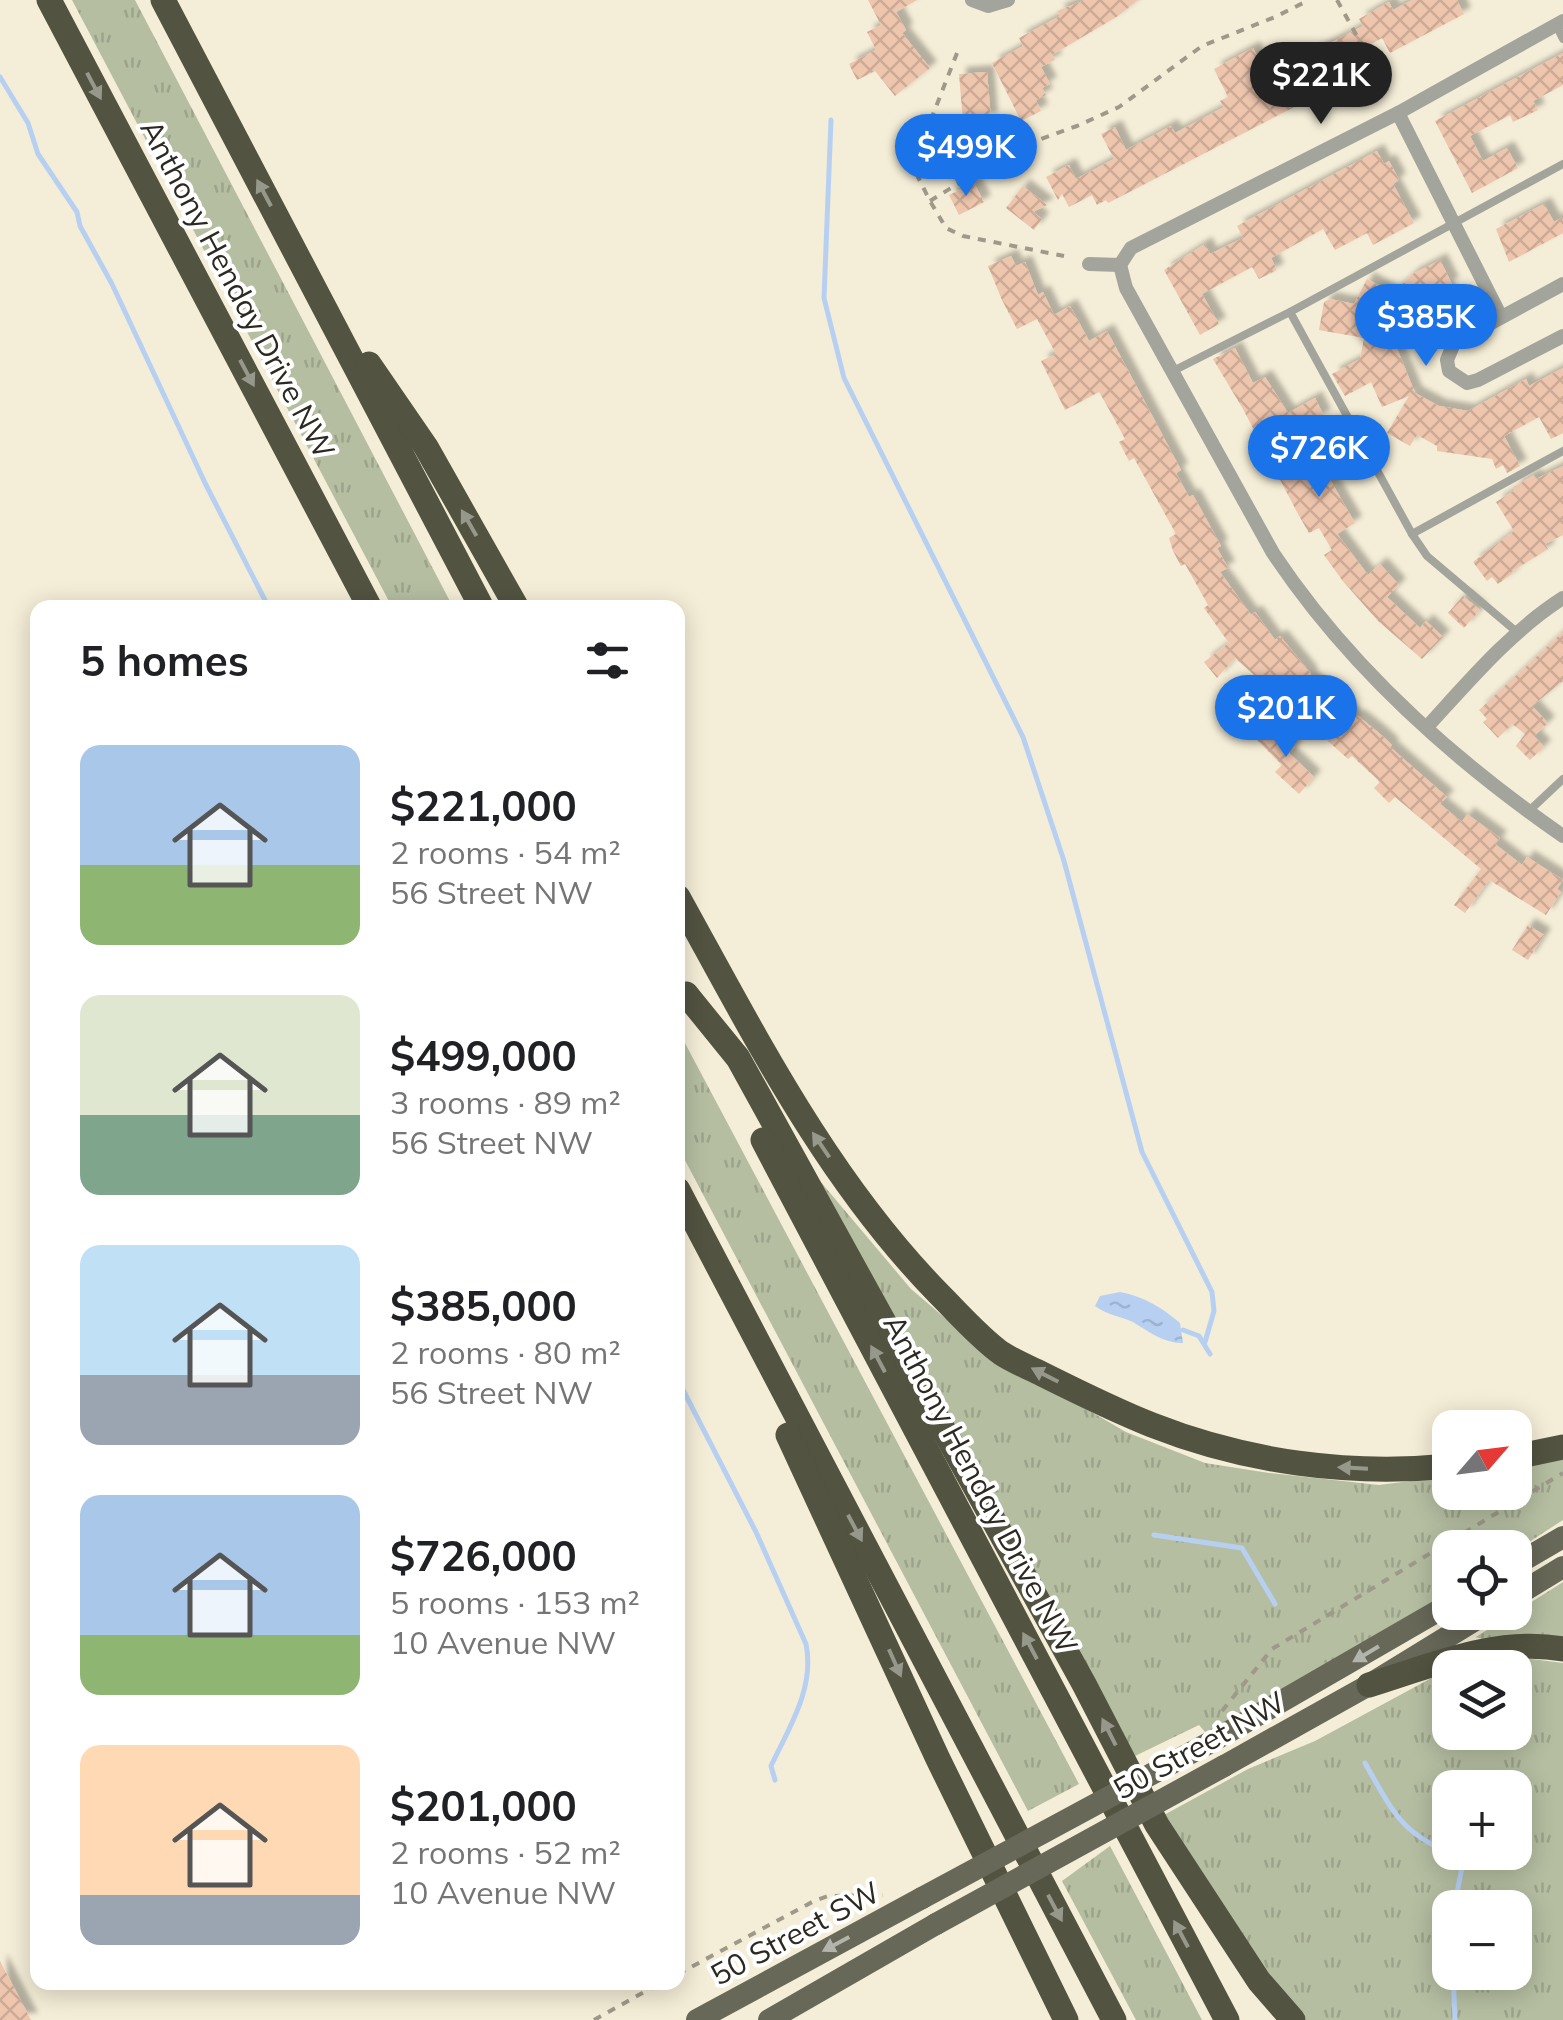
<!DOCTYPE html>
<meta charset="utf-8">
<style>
body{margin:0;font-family:Mulish,sans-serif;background:#f2f2f2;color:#202124;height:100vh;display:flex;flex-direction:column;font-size:38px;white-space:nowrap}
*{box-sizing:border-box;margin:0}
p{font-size:32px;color:#757577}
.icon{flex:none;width:55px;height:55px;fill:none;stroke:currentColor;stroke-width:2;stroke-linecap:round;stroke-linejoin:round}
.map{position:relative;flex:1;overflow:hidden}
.drawer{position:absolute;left:30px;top:600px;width:655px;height:1390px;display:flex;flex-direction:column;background:#fff;border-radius:20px;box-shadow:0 5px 25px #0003}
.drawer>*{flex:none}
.needle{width:65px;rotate:62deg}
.tools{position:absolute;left:1432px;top:1410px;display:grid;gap:20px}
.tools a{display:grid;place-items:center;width:100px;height:100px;border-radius:20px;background:#fff;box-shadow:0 5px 25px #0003;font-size:50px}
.price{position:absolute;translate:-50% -85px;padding:0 22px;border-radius:35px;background:#1a73e8;color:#fff;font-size:32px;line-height:65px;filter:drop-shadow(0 2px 5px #0008)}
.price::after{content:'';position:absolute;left:50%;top:60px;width:30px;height:22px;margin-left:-15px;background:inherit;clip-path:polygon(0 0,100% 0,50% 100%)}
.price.current{background:#222;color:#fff}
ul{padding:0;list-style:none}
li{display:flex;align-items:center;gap:30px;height:250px;padding:0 50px}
li span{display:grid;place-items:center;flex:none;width:280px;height:200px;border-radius:20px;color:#555}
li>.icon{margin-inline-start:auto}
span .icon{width:120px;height:120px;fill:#fffc;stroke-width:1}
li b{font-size:42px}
h2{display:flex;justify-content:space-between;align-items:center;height:120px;padding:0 50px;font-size:42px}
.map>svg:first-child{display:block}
</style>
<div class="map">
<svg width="1563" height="2020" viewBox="0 0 1563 2020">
<defs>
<pattern id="grass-tufts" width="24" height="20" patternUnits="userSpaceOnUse" patternTransform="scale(2.5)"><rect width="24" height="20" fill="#b5bea1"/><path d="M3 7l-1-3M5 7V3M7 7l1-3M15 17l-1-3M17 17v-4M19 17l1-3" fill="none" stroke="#9ca38a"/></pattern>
<pattern id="water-ripples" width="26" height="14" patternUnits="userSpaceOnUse" patternTransform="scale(2.5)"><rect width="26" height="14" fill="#b7d0f2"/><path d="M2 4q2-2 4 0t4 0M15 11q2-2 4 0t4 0" fill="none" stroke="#9eb3cf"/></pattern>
<pattern id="building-cross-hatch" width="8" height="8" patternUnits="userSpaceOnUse" patternTransform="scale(2.5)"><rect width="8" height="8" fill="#eec6ae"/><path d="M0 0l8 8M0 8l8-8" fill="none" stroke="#ccaa95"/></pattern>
<filter id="shadow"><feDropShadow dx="7" dy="-7" stdDeviation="2.5" flood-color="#0004"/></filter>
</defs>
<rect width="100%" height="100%" fill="#f4edd7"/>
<g fill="url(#grass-tufts)" fill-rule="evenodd">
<polygon points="72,0 135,0 453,607 392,607"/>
<polygon points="678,1030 1079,1784 1028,1811 678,1147"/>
<polygon points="809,1168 911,1289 945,1318 1002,1360 1126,1432 1205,1463 1269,1473 1379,1485 1450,1476 1450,1492 1515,1492 1515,1468 1563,1455 1563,1520 1515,1551 1515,1548 1450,1548 1450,1592 1206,1733 1199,1725 1135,1756"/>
<path d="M1563 1582V1637C1539 1633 1493 1645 1476 1637Z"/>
<path d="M1502 1655 1563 1663V2020H1306L1250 1957 1164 1815 1248 1769 1315 1741 1450 1668V1732H1515V1668L1452 1667ZM1450 1788H1515V1852H1450ZM1450 1908H1515V1972H1450Z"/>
<polygon points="1110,1846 1202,2020 1136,2020 1062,1881"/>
</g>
<path fill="url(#water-ripples)" d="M1120 1292C1145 1297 1161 1307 1180 1323L1183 1343C1166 1344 1149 1332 1133 1322 1120 1316 1107 1315 1095 1306L1100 1296Z"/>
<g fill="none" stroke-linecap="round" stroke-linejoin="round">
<g stroke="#b7d0f2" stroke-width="5">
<polyline points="0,77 28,123 38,154 77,212 80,226 112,284 206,485 269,608"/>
<polyline points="831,120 824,298 844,378 1023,737 1064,861 1142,1152 1212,1292 1214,1311 1205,1342"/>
<polyline points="1183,1330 1199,1336 1210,1354"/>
<path d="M678 1380 756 1532 806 1644C815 1688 789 1728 771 1766L775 1780"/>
<polyline points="1154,1535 1242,1548 1275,1604"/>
<path d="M1365 1763C1399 1823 1400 1830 1464 1861"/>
<polyline points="1468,1784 1470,1788"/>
<polyline points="1454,1908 1465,1852"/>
<polyline points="1453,1972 1455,2020"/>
</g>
</g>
<g fill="url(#building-cross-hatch)" filter="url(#shadow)">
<polygon points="868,0 917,0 896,12 906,30 902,33 930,68 895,96 875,71 857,80 849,64 876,50 867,32 881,25"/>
<polygon points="1085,0 1138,0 1118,16 1052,55 1055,60 1041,67 1050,84 1042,88 1046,95 1036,100 1041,111 1021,121 992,63 1023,46 1019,38 1060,16 1057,11"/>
<polygon points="1412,0 1457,0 1464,14 1390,53 1382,38 1352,54 1362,72 1108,203 1106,200 1097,205 1092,195 1069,207 1062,194 1058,200 1046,177 1069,165 1076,179 1114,159 1101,134 1115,127 1126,150 1171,126 1175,133 1224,107 1220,101 1228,97 1214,69 1234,58 1253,48 1269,80 1293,67 1290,61 1306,52 1307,55 1363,26 1359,19 1389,2 1393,10"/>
<polygon points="1563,53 1563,85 1533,101 1538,110 1513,122 1510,115 1470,136 1483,161 1507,148 1518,168 1472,193 1435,121"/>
<polygon points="987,72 991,119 963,122 959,74"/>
<polygon points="954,125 960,132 962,148 934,151 931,128"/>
<polygon points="1377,151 1384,164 1389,161 1399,180 1393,184 1414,223 1373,245 1367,233 1335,250 1323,229 1271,258 1277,270 1259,279 1252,267 1202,294 1219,324 1200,335 1164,270 1205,244 1210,254 1243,238 1237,226"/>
<polygon points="974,183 984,202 959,215 949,195"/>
<polygon points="1023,186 1047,205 1033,212 1042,219 1034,230 1006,208"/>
<polygon points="1544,204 1554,222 1563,217 1563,233 1509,262 1496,229"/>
<polygon points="1011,256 1016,266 1025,262 1038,295 1043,292 1054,315 1070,306 1089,341 1107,331 1181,470 1176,473 1189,497 1193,495 1221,546 1217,548 1228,568 1220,572 1251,615 1255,612 1275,640 1280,636 1311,674 1309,676 1356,718 1358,716 1379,733 1392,745 1390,747 1447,797 1440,804 1462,822 1467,814 1500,838 1495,844 1522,865 1527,857 1563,880 1557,889 1561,892 1546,915 1489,880 1465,913 1454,905 1481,869 1395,797 1389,803 1374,788 1380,782 1352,756 1348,759 1235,658 1217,678 1204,662 1229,643 1204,608 1208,605 1185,564 1181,566 1173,551 1169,538 1176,534 1134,458 1129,461 1119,442 1125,439 1106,404 1099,392 1065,410 1041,361 1056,354 1037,319 1017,329 1002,300 988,266"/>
<polygon points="1440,260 1452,284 1446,287 1451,296 1427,309 1412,324 1402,315 1396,346 1415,393 1439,406 1468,411 1526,379 1529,386 1563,368 1563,433 1551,439 1539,417 1504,436 1520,466 1507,473 1503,465 1496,469 1492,459 1437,451 1437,446 1417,435 1410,446 1387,433 1409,396 1382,407 1371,382 1345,396 1332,374 1360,359 1364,338 1319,330 1324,302 1330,299 1354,304 1367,279 1393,293 1413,274"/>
<polygon points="1235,348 1253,383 1265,377 1288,413 1315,398 1324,416 1284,438 1304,476 1322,467 1329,478 1355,523 1337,534 1368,575 1380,564 1399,585 1387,597 1420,628 1426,621 1443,637 1422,659 1378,621 1342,580 1324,555 1332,550 1319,528 1309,533 1298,514 1243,409 1213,359"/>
<polygon points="1563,466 1563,535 1545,544 1548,549 1511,572 1512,574 1498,584 1492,577 1487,581 1473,562 1514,531 1496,502 1515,490 1514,487 1534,475 1536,479"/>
<polygon points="1463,596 1480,610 1464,628 1448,613"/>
<polygon points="1563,632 1563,681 1532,706 1548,723 1534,736 1544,747 1530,760 1516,746 1525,734 1512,724 1498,738 1483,722 1487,719 1479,710"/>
<polygon points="1263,729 1272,737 1279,730 1295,747 1289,753 1314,777 1299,794 1275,772 1282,765 1255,738"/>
<polygon points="1528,925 1544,935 1528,960 1512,950"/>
<polygon points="0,1961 31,2020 0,2020"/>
</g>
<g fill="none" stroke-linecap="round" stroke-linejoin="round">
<g stroke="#9e9989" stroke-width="4" stroke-dasharray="8 8" stroke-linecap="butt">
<polyline points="1337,0 1389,94"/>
<polyline points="957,53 916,158 918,177 930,201 946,228 963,236 1064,256"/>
<polyline points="930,201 1016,148 1077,126 1119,107 1202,46 1275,17 1309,0"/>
<polyline points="1222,1711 1272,1649 1563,1473"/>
<polyline points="678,1974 814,1901 828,1896 883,1895"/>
<polyline points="594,2020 662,1982"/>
</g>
<g stroke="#a3a49b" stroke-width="8">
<polyline points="1556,25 1563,39"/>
<polyline points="1290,312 1412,534 1427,556 1518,633"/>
<polyline points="1173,371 1290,312 1563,164"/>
<polyline points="1412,534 1563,451"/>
<polyline points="1530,810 1563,779"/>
</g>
<g stroke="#a3a49b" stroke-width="14">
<polyline points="972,0 988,6 1008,0"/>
<polyline points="1398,113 1501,317"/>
<polyline points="1089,264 1120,265 1131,248 1398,113 1563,21"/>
<path d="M1120 265 1126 288 1273 553C1348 666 1452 759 1563 836"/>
<polyline points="1563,284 1454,343 1447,360 1449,371 1467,383 1478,380 1563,336"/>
<path d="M1427 727C1469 681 1510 632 1563 598"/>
</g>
<g stroke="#676858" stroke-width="22">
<polyline points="1515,1565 1563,1537"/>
<polyline points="1515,1596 1563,1567"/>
<polyline points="1211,1742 1450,1604"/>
<polyline points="1224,1766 1369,1685 1488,1612"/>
<polyline points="697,2020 922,1898"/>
<polyline points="769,2020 936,1924"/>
</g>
<g stroke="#525340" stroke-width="25">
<polyline points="49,0 370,608"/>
<polyline points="163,0 482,608"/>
<polyline points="369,364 426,447 517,608"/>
<path d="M678 897C755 1036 827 1180 940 1295 959 1314 979 1337 1001 1353 1013 1361 1028 1367 1042 1374 1078 1392 1114 1410 1152 1425 1246 1462 1349 1476 1450 1466"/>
<polyline points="686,994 738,1058 1084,1684 1157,1825 1259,1981 1293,2020"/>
<polyline points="763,1140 1227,2020"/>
<polyline points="678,1190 1114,2020"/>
<polyline points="788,1435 938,1759 1066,2020"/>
<polyline points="1515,1457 1563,1447"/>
<path d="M1369 1685C1431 1666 1497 1637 1563 1649"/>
</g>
<g stroke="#676858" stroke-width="22">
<polyline points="922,1898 1211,1742"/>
<polyline points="936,1924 1224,1766"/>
</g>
</g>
<defs><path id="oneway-solid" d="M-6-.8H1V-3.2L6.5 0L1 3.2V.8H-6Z" transform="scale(2.5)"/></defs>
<g fill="#97988c">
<use href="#oneway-solid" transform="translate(94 86) rotate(62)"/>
<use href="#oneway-solid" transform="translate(264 193) rotate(-118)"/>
<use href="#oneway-solid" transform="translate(247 373) rotate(62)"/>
<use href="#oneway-solid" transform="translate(469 523) rotate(-120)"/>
<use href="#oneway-solid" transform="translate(821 1145) rotate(-124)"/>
<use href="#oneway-solid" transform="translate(878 1359) rotate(-118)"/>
<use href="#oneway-solid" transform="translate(1045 1375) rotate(-153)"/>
<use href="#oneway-solid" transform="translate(1353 1468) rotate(-177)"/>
<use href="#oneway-solid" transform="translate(855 1528) rotate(62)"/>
<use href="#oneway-solid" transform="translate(1030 1646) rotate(-118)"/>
<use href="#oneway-solid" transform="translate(895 1663) rotate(66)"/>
<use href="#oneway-solid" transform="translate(1109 1732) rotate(-117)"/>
<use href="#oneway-solid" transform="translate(1055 1908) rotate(62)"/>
<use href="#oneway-solid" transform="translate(1181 1934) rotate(-118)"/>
</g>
<g fill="#b3b4ac">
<use href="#oneway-solid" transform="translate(1366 1654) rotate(149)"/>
<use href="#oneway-solid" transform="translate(836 1944) rotate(152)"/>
</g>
<g text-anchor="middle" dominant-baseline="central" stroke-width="8" stroke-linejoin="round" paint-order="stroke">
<g font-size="30" fill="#2c2921" stroke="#fff">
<text transform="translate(238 289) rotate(62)">Anthony Henday Drive NW</text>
<text transform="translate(981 1484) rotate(62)">Anthony Henday Drive NW</text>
<text transform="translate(1199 1745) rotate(-29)">50 Street NW</text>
<text transform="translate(795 1933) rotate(-28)">50 Street SW</text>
</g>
</g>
</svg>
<div class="tools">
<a><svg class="needle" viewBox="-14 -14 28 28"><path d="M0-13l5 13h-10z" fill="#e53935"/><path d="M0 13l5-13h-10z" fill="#757577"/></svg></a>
<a><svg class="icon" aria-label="locate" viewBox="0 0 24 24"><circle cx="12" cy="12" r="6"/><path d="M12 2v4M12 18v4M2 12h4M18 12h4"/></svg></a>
<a><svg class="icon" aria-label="layers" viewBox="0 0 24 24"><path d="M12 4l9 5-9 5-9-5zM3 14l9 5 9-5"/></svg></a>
<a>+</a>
<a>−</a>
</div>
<b class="price current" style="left:1321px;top:127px">$221K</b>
<b class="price" style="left:966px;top:199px">$499K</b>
<b class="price" style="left:1426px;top:369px">$385K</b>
<b class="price" style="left:1319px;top:500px">$726K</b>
<b class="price" style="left:1286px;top:760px">$201K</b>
<section class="drawer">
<h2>5 homes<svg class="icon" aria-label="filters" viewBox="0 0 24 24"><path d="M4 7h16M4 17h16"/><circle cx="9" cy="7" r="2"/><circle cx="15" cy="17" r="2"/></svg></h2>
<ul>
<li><span style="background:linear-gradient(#a9c7e8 60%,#8fb573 0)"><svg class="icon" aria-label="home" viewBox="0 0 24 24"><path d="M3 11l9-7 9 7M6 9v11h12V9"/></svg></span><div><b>$221,000</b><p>2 rooms · 54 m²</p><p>56 Street NW</p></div></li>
<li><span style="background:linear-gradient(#dfe7d0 60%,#7fa58c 0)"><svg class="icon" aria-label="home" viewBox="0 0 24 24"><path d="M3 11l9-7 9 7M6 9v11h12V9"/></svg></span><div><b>$499,000</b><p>3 rooms · 89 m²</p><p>56 Street NW</p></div></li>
<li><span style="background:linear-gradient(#bfe0f5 65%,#9aa5b1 0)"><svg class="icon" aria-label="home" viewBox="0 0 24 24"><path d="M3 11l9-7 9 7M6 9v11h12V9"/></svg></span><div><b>$385,000</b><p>2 rooms · 80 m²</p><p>56 Street NW</p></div></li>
<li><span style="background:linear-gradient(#a9c7e8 70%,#8fb573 0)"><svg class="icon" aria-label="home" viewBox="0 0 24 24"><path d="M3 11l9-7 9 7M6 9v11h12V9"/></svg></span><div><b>$726,000</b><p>5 rooms · 153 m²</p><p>10 Avenue NW</p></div></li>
<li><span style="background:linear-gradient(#ffd9b3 75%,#9aa5b1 0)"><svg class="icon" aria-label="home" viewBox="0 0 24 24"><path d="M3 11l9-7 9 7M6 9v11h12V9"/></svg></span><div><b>$201,000</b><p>2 rooms · 52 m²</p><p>10 Avenue NW</p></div></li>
</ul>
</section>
</div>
